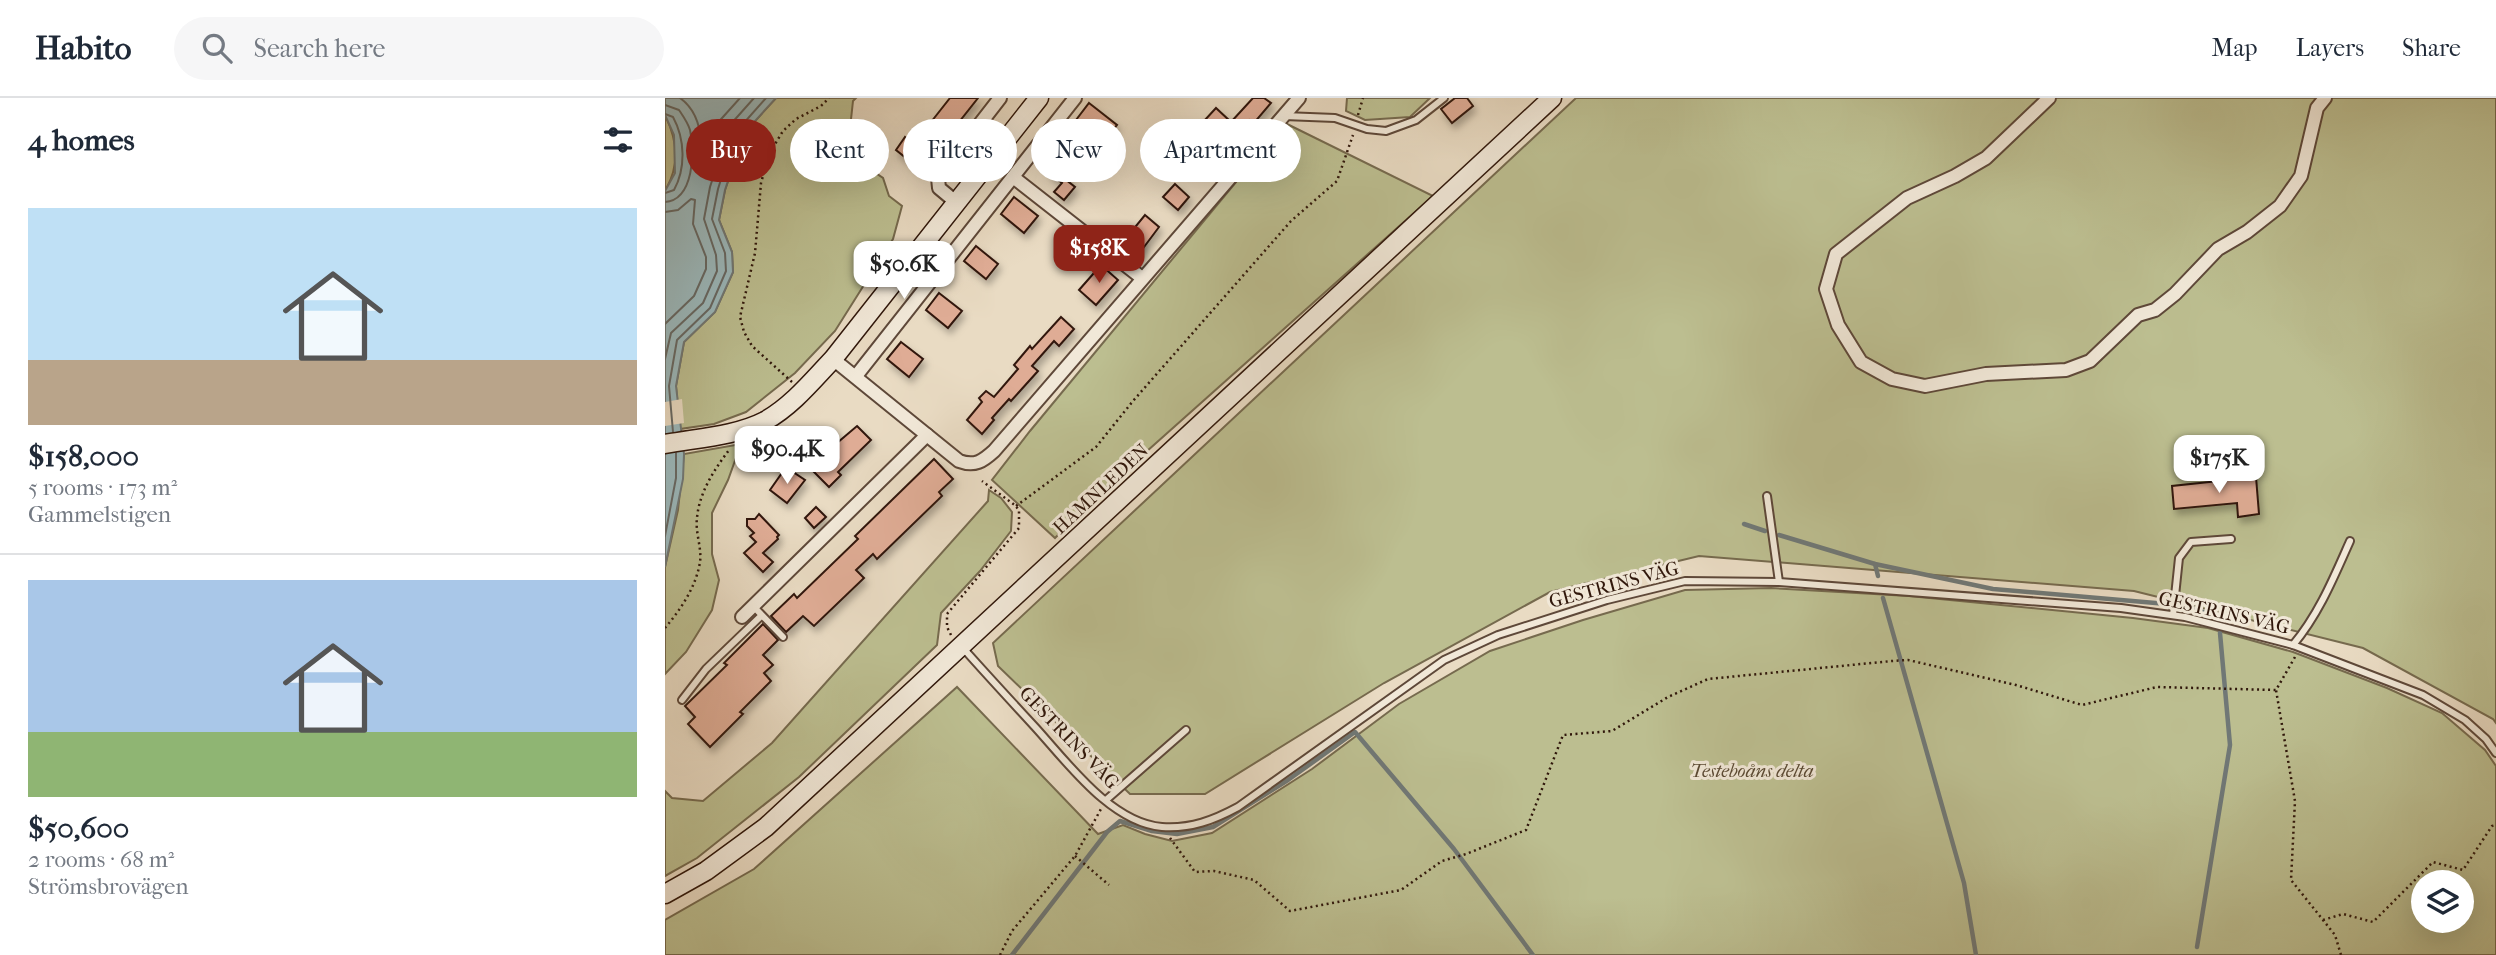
<!DOCTYPE html>
<meta charset="utf-8">
<style>
body{margin:0;font-family:"IM FELL French Canon",serif;background:#f6f6f7;color:#1f2937;height:100vh;display:flex;flex-direction:column;font-size:26px;white-space:nowrap}
*{box-sizing:border-box;margin:0}
p{font-size:23px;color:#747a83}
.icon{flex:none;width:38px;height:38px;fill:none;stroke:currentColor;stroke-width:2;stroke-linecap:round;stroke-linejoin:round}
.map{position:relative;flex:1;overflow:hidden}
.panel{display:flex;flex-direction:column;background:#fff;width:665px}
.panel>*{flex:none}
.hud{position:absolute;left:21px;top:21px;width:665px;height:63px;display:flex;gap:14px}
.buttons{position:absolute;left:1746px;top:772px;display:grid;gap:14px}
.buttons a{display:grid;place-items:center;width:63px;height:63px;border-radius:50%;background:#fff;box-shadow:0 7px 28px #0002;font-size:35px}
.price{position:absolute;translate:-50% -60px;padding:0 16px;border-radius:14px;background:#fff;color:#222;font-size:23px;line-height:46px;filter:drop-shadow(0 2px 4px #0008)}
.price::after{content:'';position:absolute;left:50%;top:42px;width:21px;height:16px;margin-left:-10px;background:inherit;clip-path:polygon(0 0,100% 0,50% 100%)}
.price.current{background:#8f2418;color:#fff}
ul{padding:0;list-style:none}
li{display:grid;align-content:center;gap:14px;height:371px;padding:0 28px}
li+li{border-top:2px solid #e0e1e3}
li span{display:grid;place-items:center;height:217px;border-radius:0px;color:#555}
li>.icon{margin-inline-start:auto}
span .icon{width:126px;height:126px;fill:#fffc;stroke-width:1}
li b{font-size:30px}
h2{display:flex;justify-content:space-between;align-items:center;height:84px;padding:0 28px;font-size:30px}
.tag{padding:0 24px;border-radius:32px;background:#fff;box-shadow:0 7px 28px #0002;font-size:24px;line-height:63px}
.tag.current{background:#8f2418;color:#fff}
header{display:flex;align-items:center;gap:42px;box-sizing:border-box;height:98px;padding:0 35px;background:#fff;border-bottom:2px solid #e0e1e3}
header strong{font-size:33px}
nav{display:flex;gap:38px;margin-inline-start:auto;font-size:24px}
.search{width:490px;height:63px;background:#f6f6f7;display:flex;align-items:center;gap:18px;box-sizing:border-box;padding:0 24px;border-radius:38px;color:#747a83;font-size:26px}
main{display:flex;flex:1;min-height:0}
.map>svg:first-child{display:block}
</style>
<header>
<strong>Habito</strong>
<div class="search"><svg class="icon" aria-label="search" viewBox="0 0 24 24"><circle cx="10" cy="10" r="6"/><path d="M15 15l6 6"/></svg>Search here</div>
<nav><a>Map</a><a>Layers</a><a>Share</a></nav>
</header>
<main>
<section class="panel">
<h2>4 homes<svg class="icon" aria-label="filters" viewBox="0 0 24 24"><path d="M4 7h16M4 17h16"/><circle cx="9" cy="7" r="2"/><circle cx="15" cy="17" r="2"/></svg></h2>
<ul>
<li><span style="background:linear-gradient(#bfe0f5 70%,#b9a48a 0)"><svg class="icon" aria-label="home" viewBox="0 0 24 24"><path d="M3 11l9-7 9 7M6 9v11h12V9"/></svg></span><div><b>$158,000</b><p>5 rooms · 173 m²</p><p>Gammelstigen</p></div></li>
<li><span style="background:linear-gradient(#a9c7e8 70%,#8fb573 0)"><svg class="icon" aria-label="home" viewBox="0 0 24 24"><path d="M3 11l9-7 9 7M6 9v11h12V9"/></svg></span><div><b>$50,600</b><p>2 rooms · 68 m²</p><p>Strömsbrovägen</p></div></li>
</ul>
</section>
<div class="map">
<svg width="1831" height="857" viewBox="0 0 1831 857">
<defs>
<filter id="shadow"><feDropShadow dx="3" dy="5.5" stdDeviation="3.5" flood-color="#0004"/></filter>
</defs>
<rect width="100%" height="100%" fill="#e9dbc3"/>
<filter id="stains"><feTurbulence type="fractalNoise" baseFrequency=".00286" numOctaves="4"/><feColorMatrix values="0 0 0 0 .2 0 0 0 0 .09 0 0 0 0 .02 0 0 0 .5 -.17"/></filter>
<radialGradient id="worn" r=".72"><stop offset=".6" stop-color="#630" stop-opacity="0"/><stop offset="1" stop-color="#630" stop-opacity=".3"/></radialGradient>
<g fill="#bcbe90" stroke="#766a4e" stroke-width="2" fill-rule="evenodd">
<polygon points="111,0 191,0 188,3 183,49 199,67 218,80 224,98 237,108 228,141 170,233 130,275 81,314 49,326 15,331 11,288 19,244 50,214 68,174 67,154 54,122 60,92 70,63 69,46"/>
<polygon points="682,0 765,0 745,19 700,22 681,13"/>
<polygon points="911,0 1831,0 1831,625 1828,621 1698,550 1469,493 1034,458 885,494 719,585 540,696 465,696 333,568 328,545"/>
<path d="M0 17C13 44 15 67 0 93Z"/>
<polygon points="620,25 768,98 435,395 390,440 327,382 365,333"/>
<polygon points="76,346 63,382 47,415 47,456 54,482 47,512 21,554 0,576 0,469 13,412 19,356"/>
<polygon points="324,392 336,400 347,414 346,433 315,473 276,515 272,547 134,679 32,760 0,778 0,693 7,700 38,703 107,645 323,403"/>
<path d="M1106 490 1244 498 1468 520 1543 530 1628 554 1722 590 1777 615 1820 652 1831 668V857H0V822L89 771 292 589 433 736 458 727 480 736 507 743 547 735 647 671 734 606 825 553 918 522 1020 492ZM1759 784H1797V822H1759Z"/>
</g>
<polygon fill="#9bb9bd" stroke="#707876" stroke-width="2" points="0,0 111,0 69,46 70,62 60,92 54,122 67,154 68,174 50,214 19,244 11,288 19,356 18,381 0,469 0,93 10,75 9,37 0,17"/>
<polygon fill="#e9dbc3" points="17,301 19,325 0,328 0,304"/>
<g fill="none" stroke-linecap="round" stroke-linejoin="round">
<g stroke="#666864" stroke-width="2">
<path d="M15 0C29 10 35 27 36 44L39 46 49 29 75 0"/>
<path d="M0 7 14 12C18 18 23 25 25 32 30 53 29 102 0 104"/>
<path d="M0 16 8 19C20 41 21 70 9 92L0 95"/>
<polyline points="0,114 13,112 26,101 30,102 28,126 41,159 41,171 29,198 0,226"/>
<polyline points="0,261 6,235 38,205 52,173 51,157 39,121 45,89 54,61 53,43 57,36 89,0"/>
<polyline points="8,334 4,288 12,242 45,210 61,173 60,155 47,121 53,91 62,62 62,44 101,0"/>
<polyline points="0,438 11,380 11,355"/>
</g>
<g stroke="#707876" stroke-width="4.5">
<polyline points="1079,426 1100,433"/>
<polyline points="1114,437 1210,466 1328,491 1502,506"/>
<polyline points="1210,466 1213,478"/>
<polyline points="1218,500 1299,785 1311,857"/>
<polyline points="1521,509 1553,518"/>
<polyline points="1532,849 1565,647 1555,535"/>
<polyline points="347,857 442,734 455,723 487,733 512,736 548,729 623,682 690,634 789,751 868,857"/>
</g>
</g>
<g fill="#dfac95" stroke="#30170b" stroke-width="2" filter="url(#shadow)">
<polygon points="285,0 313,0 256,72 231,52 240,39 246,44 252,36 255,38"/>
<polygon points="588,0 599,0 606,5 589,25 585,22 560,51 564,54 550,69 535,56 553,36 539,23 551,10 566,24"/>
<polygon points="790,0 802,0 808,8 787,25 776,11"/>
<polygon points="424,5 452,27 435,48 428,43 400,81 410,89 399,102 389,94 397,85 383,74 386,70 378,65 390,50 394,53 415,25 411,22"/>
<polygon points="510,86 524,99 513,112 498,99"/>
<polygon points="349,99 373,118 359,135 336,116"/>
<polygon points="480,117 494,129 476,153 473,150 469,155 457,145"/>
<polygon points="311,148 333,166 321,181 299,163"/>
<polygon points="436,167 453,182 431,207 414,192"/>
<polygon points="274,195 297,213 283,230 261,212"/>
<polygon points="396,219 409,231 394,248 389,243 367,268 373,273 346,303 344,301 327,320 329,322 317,336 302,322 317,304 314,300 321,293 329,299 353,271 349,267 365,248 367,251"/>
<polygon points="236,244 258,261 244,279 222,261"/>
<polygon points="192,328 206,342 173,374 176,377 164,389 149,374 168,355 165,351"/>
<polygon points="269,361 288,381 274,394 277,398 212,461 208,456 191,472 199,480 149,528 138,518 121,534 106,518 129,496 132,500 193,441 190,438"/>
<polygon points="119,372 126,378 128,374 140,382 122,405 105,392"/>
<polygon points="1591,379 1594,416 1573,419 1572,405 1509,411 1507,388"/>
<polygon points="151,409 161,419 149,430 140,420"/>
<polygon points="94,416 114,437 112,439 113,441 98,455 108,464 98,474 79,455 91,444 85,438 89,435 82,428 82,421 90,421"/>
<polygon points="98,526 113,542 98,557 108,567 99,575 106,583 75,614 78,616 45,649 23,626 30,619 20,608 62,567 59,565"/>
</g>
<g fill="none" stroke-linecap="round" stroke-linejoin="round">
<g stroke="#5e4839" stroke-width="10">
<g id="lane">
<polyline points="619,18 670,20 702,31 721,33 751,22 779,0"/>
<polyline points="1102,398 1114,484"/>
<polyline points="88,508 118,539"/>
<polyline points="1508,517 1514,460 1526,444 1566,441"/>
<path d="M1628 547C1654 516 1669 479 1685 443"/>
<path d="M298 550C322 577 346 603 370 629 402 664 446 725 497 729 526 731 549 722 573 709L779 562 833 537 942 502 1020 483 1114 484 1456 510 1520 519 1628 547 1758 597 1800 622 1821 641 1831 655"/>
<polyline points="17,602 41,571 96,518"/>
<polyline points="441,702 521,632"/>
</g>
</g>
<g stroke="#5e4839" stroke-width="16">
<g id="street">
<polyline points="1384,0 1321,60 1290,78 1242,100 1171,156 1161,191 1173,227 1196,264 1227,281 1260,288 1321,276 1401,272 1425,263 1473,217 1490,212 1510,196 1553,151 1582,134 1615,108 1636,78 1652,10 1660,0"/>
<polyline points="348,79 477,180"/>
<polyline points="292,105 274,90 273,80 335,0"/>
<path d="M168 261 294 363C310 369 318 363 329 353L634 0"/>
<polyline points="191,278 410,0"/>
<polyline points="77,519 262,337"/>
</g>
</g>
<g stroke="#30170b" stroke-width="21">
<g id="secondary">
<path d="M0 346C32 340 71 338 100 323 127 308 148 282 168 261L374 0"/>
<polyline points="0,796 41,773 101,729 887,0"/>
</g>
</g>
<g stroke="#30170b" stroke-width="2.5" stroke-dasharray="2 3.5" stroke-linecap="butt">
<polyline points="693,17 698,0"/>
<polyline points="127,284 87,248 79,234 75,219 90,155 96,85 104,56 118,33 131,21 156,8 164,0"/>
<polyline points="351,408 431,349 468,303 626,123 672,83 688,37"/>
<path d="M0 530C16 511 31 489 35 464 37 450 30 434 32 420 34 395 49 372 64 352"/>
<polyline points="286,537 282,529 282,516 354,430 354,413 351,408 317,383"/>
<polyline points="1630,559 1611,592 1630,703 1626,782 1670,837 1676,857"/>
<polyline points="505,740 530,774 549,773 589,782 625,813 736,792 777,763 801,756 861,732 898,637 947,633 1003,599 1043,581 1227,563 1243,562 1351,587 1417,607 1492,589 1611,592"/>
<polyline points="410,758 444,787"/>
<polyline points="1658,822 1678,816 1708,824 1768,764 1798,772 1827,728 1831,727"/>
<polyline points="335,857 347,833 410,758 436,711"/>
</g>
<use href="#lane" stroke="#f1e8d8" stroke-width="6"/>
<use href="#street" stroke="#f1e8d8" stroke-width="12"/>
<use href="#secondary" stroke="#f1e8d8" stroke-width="18"/>
</g>
<g text-anchor="middle" dominant-baseline="central" stroke-width="6" stroke-linejoin="round" paint-order="stroke">
<g font-size="19" fill="#30170b" stroke="#f1e8d8">
<text transform="translate(436 391) rotate(-43)">HAMNLEDEN</text>
<text transform="translate(949 487) rotate(-15)">GESTRINS VÄG</text>
<text transform="translate(1559 515) rotate(13)">GESTRINS VÄG</text>
<text transform="translate(404 640) rotate(46)">GESTRINS VÄG</text>
</g>
<g font-size="19" font-style="italic" fill="#5a4933" stroke="#f1e8d8">
<text x="1087" y="673">Testeboåns delta</text>
</g>
</g>
<rect width="100%" height="100%" filter="url(#stains)"/>
<rect width="100%" height="100%" fill="url(#worn)"/>
</svg>
<div class="buttons">
<a><svg class="icon" aria-label="layers" viewBox="0 0 24 24"><path d="M12 4l9 5-9 5-9-5zM3 14l9 5 9-5"/></svg></a>
</div>
<b class="price current" style="left:434px;top:187px">$158K</b>
<b class="price" style="left:239px;top:203px">$50.6K</b>
<b class="price" style="left:122px;top:388px">$90.4K</b>
<b class="price" style="left:1554px;top:397px">$175K</b>
<div class="hud">
<a class="tag current">Buy</a>
<a class="tag">Rent</a>
<a class="tag">Filters</a>
<a class="tag">New</a>
<a class="tag">Apartment</a>
</div>
</div>
</main>
